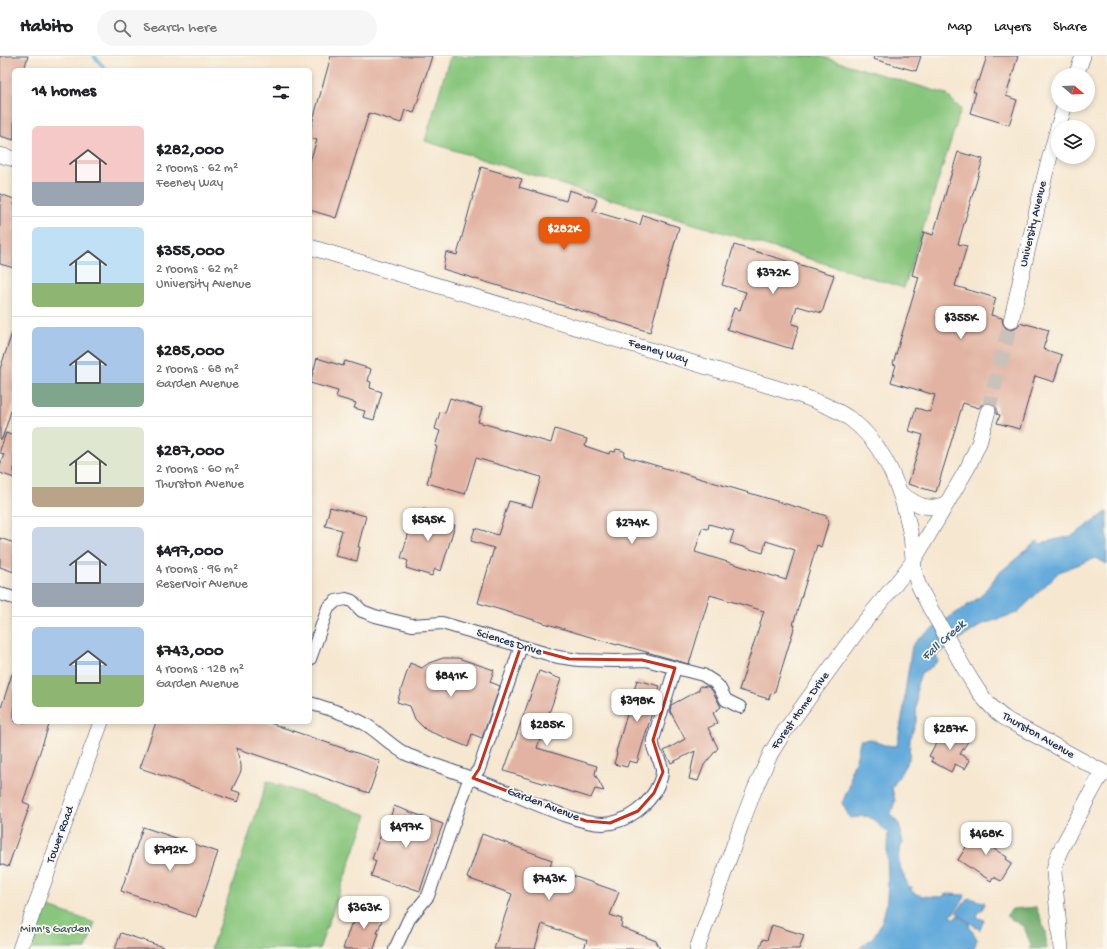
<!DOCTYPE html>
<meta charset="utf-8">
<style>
body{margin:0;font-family:"Gochi Hand",sans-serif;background:#f6f6f6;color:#202124;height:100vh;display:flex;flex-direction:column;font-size:15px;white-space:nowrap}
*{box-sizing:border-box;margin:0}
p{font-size:13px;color:#757577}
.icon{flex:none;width:22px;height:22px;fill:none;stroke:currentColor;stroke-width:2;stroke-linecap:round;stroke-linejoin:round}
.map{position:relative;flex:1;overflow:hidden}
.drawer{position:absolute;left:12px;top:12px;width:300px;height:656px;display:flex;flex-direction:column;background:#fff;border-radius:6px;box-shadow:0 2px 6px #0003}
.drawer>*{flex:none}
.needle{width:26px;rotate:109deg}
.buttons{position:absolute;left:1051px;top:12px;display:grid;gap:8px}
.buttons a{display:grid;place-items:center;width:44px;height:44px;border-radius:50%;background:#fff;box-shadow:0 2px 6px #0003;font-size:20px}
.price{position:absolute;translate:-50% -34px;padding:0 9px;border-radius:8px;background:#fff;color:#222;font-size:13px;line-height:26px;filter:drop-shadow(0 1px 2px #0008)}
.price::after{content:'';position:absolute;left:50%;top:24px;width:12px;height:9px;margin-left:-6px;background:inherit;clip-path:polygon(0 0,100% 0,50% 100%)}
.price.selected{background:#ea580c;color:#fff}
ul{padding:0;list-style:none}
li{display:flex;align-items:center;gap:12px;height:100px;padding:0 20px}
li+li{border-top:1px solid #e0e0e0}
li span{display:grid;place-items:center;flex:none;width:112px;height:80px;border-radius:6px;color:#555}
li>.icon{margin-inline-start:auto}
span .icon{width:48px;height:48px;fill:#fffc;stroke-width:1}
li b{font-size:17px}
h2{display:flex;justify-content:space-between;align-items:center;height:48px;padding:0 20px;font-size:17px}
header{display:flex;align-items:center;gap:24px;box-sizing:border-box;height:56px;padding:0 20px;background:#fff;border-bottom:1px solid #e0e0e0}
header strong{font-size:19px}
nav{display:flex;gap:22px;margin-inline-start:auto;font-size:14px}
.search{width:280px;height:36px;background:#f6f6f6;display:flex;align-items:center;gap:10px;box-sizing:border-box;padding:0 14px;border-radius:22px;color:#757577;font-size:15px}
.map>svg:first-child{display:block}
</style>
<header>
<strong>Habito</strong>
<div class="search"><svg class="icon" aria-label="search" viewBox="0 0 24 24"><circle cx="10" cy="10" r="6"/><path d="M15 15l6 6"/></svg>Search here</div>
<nav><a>Map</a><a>Layers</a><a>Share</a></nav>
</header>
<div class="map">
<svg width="1107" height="893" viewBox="0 0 1107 893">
<rect width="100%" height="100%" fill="#fbf7ec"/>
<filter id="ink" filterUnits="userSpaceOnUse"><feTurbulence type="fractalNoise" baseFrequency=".025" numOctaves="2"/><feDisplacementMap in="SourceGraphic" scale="8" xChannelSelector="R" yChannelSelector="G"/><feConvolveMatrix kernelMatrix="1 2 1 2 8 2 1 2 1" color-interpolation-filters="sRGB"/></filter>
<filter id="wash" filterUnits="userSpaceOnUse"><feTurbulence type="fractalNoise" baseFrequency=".012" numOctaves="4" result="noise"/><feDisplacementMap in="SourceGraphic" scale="16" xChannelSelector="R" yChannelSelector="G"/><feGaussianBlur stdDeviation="0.9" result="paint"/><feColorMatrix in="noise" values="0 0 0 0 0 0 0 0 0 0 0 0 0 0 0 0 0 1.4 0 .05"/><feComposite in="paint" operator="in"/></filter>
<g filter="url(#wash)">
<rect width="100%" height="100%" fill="#f6e7d0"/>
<g fill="#88c67d" stroke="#527a6e">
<polygon points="450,0 819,0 946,38 961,53 904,232 755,186 582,135 425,85"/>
<polygon points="267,725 367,759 319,893 211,893"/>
<polygon points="43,849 95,867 86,893 27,893"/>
</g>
<polygon fill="#6eab6c" stroke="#446d65" points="1036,851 1045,875 1047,893 1030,893 1031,889 1024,871 1006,860 1012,853"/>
<g fill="#65abdb" stroke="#406d9c">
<path d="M1107 456V508L1095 502 1059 516 1017 557 983 568 936 599 938 605 933 610 921 617 917 629 916 666 910 683 909 703 892 732 895 745 891 758 899 768 903 787C893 802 902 816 909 831H912L911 835C921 842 931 840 943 841L944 839 947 838 965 839 964 843 951 860 954 863 958 859 970 868 969 870 977 883 974 893H859C863 889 869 885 873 881 896 851 884 811 888 777L874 764 867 760 850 762 842 747 850 729 851 715 857 700 860 684 871 683 884 689 897 690 904 651 905 636 912 590 919 582 980 541 998 518 1037 485 1041 488 1045 486 1072 480Z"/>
<polygon points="969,842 984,846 985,848 981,855 979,855 977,861 984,864 980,874 956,856 964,847 965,848"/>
</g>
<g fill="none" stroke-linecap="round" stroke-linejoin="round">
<polyline stroke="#65abdb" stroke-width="3.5" points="94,0 106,14"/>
</g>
<g id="blocks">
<g fill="#e2b3a2" fill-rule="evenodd">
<polygon points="0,0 28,0 24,14 14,14 14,84 0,80"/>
<polygon points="331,0 432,0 414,57 405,54 401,67 369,57 336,162 310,154 310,105 317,84 310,82 310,75"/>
<polygon points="874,0 921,0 916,15 873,3"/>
<polygon points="987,0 1018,0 1006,40 1017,44 1009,69 970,57 976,36 973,36 977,24 979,25"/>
<polygon points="958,96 983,103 958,188 967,190 955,230 996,242 991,259 1002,262 1003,268 1005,271 1009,274 1014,273 1018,271 1020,267 1026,269 1026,268 1049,274 1043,293 1062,299 1054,326 1035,320 1020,373 997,367 1000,359 997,358 997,352 995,349 991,346 985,346 982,348 979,352 963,347 936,436 908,428 923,379 909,375 916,352 930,356 935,339 891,326 896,309 893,308 919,221 912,219 924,176 933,179"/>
<polygon points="481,111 522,123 519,131 566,145 569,134 597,143 593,155 640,169 643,159 679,171 650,276 443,213 446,196 457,199"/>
<polygon points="0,138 14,143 14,212 0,208"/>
<polygon points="734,189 834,219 822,257 797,250 792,268 799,270 792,293 727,273 734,252 740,254 746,236 722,229"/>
<polygon points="12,277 14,277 14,346 2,383 0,383 0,313"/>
<polygon points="317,302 343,310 345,305 371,313 368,325 371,326 370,332 382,336 374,364 363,361 365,355 354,352 356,347 336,341 338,335 310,327"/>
<path d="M450 342 482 352 478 366 551 387 555 373 587 383 585 390 609 398 610 395 615 396 616 393 621 394 625 396 624 400 827 460 826 462 829 464 821 491 817 489 793 569H795L774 638 771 637 769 643 739 634 764 555 710 539 689 608 618 588 617 589 478 547 494 492 471 485 475 472 498 479 509 445 532 451 541 421 476 402 465 438 427 427 437 391 435 390 440 375 435 373 440 356 445 357ZM709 468 734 475 730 487 763 497 766 485 795 494 786 524 695 496 702 472 708 473Z"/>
<polygon points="6,377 14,380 14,422 0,417 0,410 4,398 0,397 0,394"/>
<polygon points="330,451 366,460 358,491 360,491 357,505 335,500 342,474 325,470"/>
<polygon points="423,453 450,461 448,467 455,469 441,515 435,513 432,520 406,512 408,505 401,502 415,457 421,459"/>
<polygon points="0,482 14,487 14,516 0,511"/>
<polygon points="443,602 458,602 494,614 490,626 500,630 482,682 472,678 468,691 426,674 415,663 410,650 397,646 410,607 422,612 429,607"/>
<polygon points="539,615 561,623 537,692 597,710 595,718 604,735 595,733 591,742 504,715"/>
<polygon points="12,618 14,618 14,666 50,666 23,746 30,749 8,811 0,808 0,655"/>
<polygon points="637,624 660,630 637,707 629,705 627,711 614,708 617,697 616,696"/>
<polygon points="700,630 708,631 712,634 721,651 713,657 718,667 708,672 718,692 704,709 698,725 689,723 695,695 671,707 664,695 685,683 670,655 671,649 699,634"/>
<polygon points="156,666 267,666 380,705 369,737 236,692 241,709 241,715 232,734 241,737 238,746 140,712"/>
<polygon points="953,672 970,682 960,698 970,704 965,713 955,708 951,716 931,705 933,702 929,700 941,678 947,682"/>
<polygon points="394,750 443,768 438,781 420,835 403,829 403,831 371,820 376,805 372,803 386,764 389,765"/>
<polygon points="982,770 1001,782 994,793 1007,801 1006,803 1012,807 1001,825 993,821 991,825 958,804 971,783 973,784"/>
<polygon points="143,771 218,796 196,861 121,835"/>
<polygon points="482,778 552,804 550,812 619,836 610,859 622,863 621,871 656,885 660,893 584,893 587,884 542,868 535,893 494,893 512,838 467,822"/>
<polygon points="359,850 384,859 377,877 379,877 374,893 343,893 351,868 353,869"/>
<polygon points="772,869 804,879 799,893 759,893 763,883 767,884"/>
<polygon points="121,877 163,891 163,893 115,893"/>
</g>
</g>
</g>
<g filter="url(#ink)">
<use href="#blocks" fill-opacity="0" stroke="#3c4b6f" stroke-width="1"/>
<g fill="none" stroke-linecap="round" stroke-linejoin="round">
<polyline stroke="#cac2b9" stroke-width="15" stroke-dasharray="15 8" stroke-linecap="butt" points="988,355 1011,265"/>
<g stroke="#3c4b6f" stroke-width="14">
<g id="minor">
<polyline points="0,538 14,542"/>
<polyline points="310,603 328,552 336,545 346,543 352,545 362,555 375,560 412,569 442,567 558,601 579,604 615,605 646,604 703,619 714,626 719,631 726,644 740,651"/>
<path d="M310 647C328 653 348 658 365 668 380 677 392 691 408 699 440 711 473 722 505 735 530 745 577 768 603 768 627 767 650 749 659 727 669 706 651 701 653 684L675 612"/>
<polyline points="395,893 409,863 428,840 467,729 479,713 521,590"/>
</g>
</g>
<g stroke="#3c4b6f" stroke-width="16">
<g id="tertiary">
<polyline points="1076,19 1083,0"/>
<polyline points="1058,71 1065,49"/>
<polyline points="0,99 14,103"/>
<path d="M310 191 793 337C814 344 836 352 853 365 887 392 903 438 911 480 913 494 912 511 917 525 920 534 926 543 930 552 940 569 950 587 960 605 973 628 986 651 1009 665L1107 718"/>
<polyline points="1011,265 1045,119 1058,71"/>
<path d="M900 437C917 449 927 456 947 447"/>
<polyline points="20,893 101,666"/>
<polyline points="697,893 741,769 754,735 771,697 784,676 861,570 903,519 914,504 968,411 979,387 988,355"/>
<path d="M1061 893 1054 817C1055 798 1069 780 1077 763 1086 747 1093 731 1103 716"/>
</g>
</g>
<use href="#minor" stroke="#fff" stroke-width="12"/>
<use href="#tertiary" stroke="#fff" stroke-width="15"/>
</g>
</g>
<path fill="none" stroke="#c8321e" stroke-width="3" stroke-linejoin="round" d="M521 590 569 603 642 604 675 612 653 684 663 716 654 737 638 755 610 767 586 765 473 722 479 713Z"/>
<g text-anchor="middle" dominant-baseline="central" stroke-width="3.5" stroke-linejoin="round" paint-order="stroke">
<g font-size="12" fill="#1b2f5e" stroke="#fbf7ec">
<text transform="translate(1034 168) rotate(-77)">University Avenue</text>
<text transform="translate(658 296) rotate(17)">Feeney Way</text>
<text transform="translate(509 587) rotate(17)">Sciences Drive</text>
<text transform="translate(801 655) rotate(-55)">Forest Home Drive</text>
<text transform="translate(1038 680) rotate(30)">Thurston Avenue</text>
<text transform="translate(543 749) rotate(21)">Garden Avenue</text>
<text transform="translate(61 779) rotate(-70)">Tower Road</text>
</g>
<g font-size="12" fill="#3c5c67" stroke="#fbf7ec">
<text x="55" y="874">Minn's Garden</text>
</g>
<g font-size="13" font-style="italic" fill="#355a8a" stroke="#fbf7ec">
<text transform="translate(944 585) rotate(-42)">Fall Creek</text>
</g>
</g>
</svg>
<div class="buttons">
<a><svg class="needle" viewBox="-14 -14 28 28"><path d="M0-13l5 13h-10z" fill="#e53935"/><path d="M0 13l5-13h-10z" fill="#757577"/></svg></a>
<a><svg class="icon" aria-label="layers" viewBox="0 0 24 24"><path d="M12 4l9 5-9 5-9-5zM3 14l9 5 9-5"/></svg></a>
</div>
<b class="price selected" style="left:564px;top:195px">$282K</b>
<b class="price" style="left:773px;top:239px">$372K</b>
<b class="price" style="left:961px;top:284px">$355K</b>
<b class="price" style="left:428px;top:486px">$545K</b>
<b class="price" style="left:632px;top:489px">$274K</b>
<b class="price" style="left:451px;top:642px">$841K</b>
<b class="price" style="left:637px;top:667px">$398K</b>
<b class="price" style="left:547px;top:691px">$285K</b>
<b class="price" style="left:950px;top:695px">$287K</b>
<b class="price" style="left:406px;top:793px">$497K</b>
<b class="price" style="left:986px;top:800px">$468K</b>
<b class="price" style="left:170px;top:816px">$792K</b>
<b class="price" style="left:549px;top:845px">$743K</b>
<b class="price" style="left:364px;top:874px">$363K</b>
<section class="drawer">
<h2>14 homes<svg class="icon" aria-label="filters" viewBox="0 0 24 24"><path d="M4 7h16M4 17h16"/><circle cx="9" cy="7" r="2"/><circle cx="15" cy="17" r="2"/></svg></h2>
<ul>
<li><span style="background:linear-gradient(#f6c9c9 70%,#9aa5b1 0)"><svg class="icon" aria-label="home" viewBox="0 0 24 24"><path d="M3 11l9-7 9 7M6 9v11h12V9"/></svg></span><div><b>$282,000</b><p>2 rooms · 62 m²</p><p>Feeney Way</p></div></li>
<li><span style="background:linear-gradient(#bfe0f5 70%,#8fb573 0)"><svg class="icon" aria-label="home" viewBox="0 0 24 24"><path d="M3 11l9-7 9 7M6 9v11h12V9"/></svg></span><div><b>$355,000</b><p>2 rooms · 62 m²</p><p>University Avenue</p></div></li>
<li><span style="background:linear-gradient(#a9c7e8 70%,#7fa58c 0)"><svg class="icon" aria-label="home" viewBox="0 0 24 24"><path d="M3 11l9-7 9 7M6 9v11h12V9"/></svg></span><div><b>$285,000</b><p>2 rooms · 68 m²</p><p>Garden Avenue</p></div></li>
<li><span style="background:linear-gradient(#dfe7d0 75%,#b9a48a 0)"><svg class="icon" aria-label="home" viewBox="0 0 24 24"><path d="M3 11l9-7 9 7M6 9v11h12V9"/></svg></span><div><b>$287,000</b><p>2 rooms · 60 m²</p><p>Thurston Avenue</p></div></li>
<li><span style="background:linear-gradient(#c9d6e8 70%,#9aa5b1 0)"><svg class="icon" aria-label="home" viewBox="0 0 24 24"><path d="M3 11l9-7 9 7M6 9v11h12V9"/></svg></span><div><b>$497,000</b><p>4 rooms · 96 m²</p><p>Reservoir Avenue</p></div></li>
<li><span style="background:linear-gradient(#a9c7e8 60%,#8fb573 0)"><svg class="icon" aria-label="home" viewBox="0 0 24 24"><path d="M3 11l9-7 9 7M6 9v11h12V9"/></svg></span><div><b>$743,000</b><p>4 rooms · 128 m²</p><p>Garden Avenue</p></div></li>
</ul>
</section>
</div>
